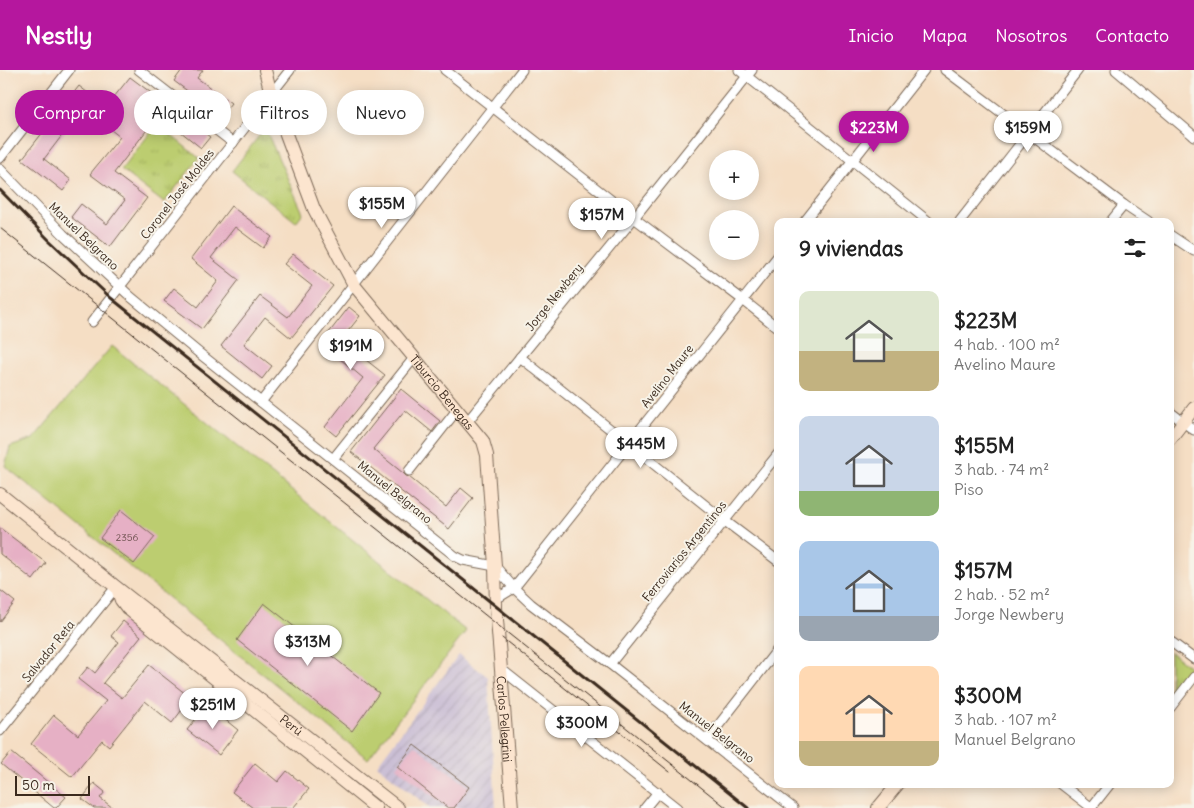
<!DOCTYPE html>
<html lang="es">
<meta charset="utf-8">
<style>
body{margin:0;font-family:Delius,sans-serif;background:#f2f2f2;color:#222;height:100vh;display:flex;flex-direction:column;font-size:19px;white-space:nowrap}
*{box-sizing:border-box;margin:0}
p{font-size:16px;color:#767676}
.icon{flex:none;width:28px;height:28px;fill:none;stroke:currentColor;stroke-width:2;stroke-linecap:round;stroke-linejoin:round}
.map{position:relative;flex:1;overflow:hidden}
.panel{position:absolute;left:774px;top:148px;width:400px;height:570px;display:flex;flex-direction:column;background:#fff;border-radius:10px;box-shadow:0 2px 12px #0003}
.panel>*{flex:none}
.hud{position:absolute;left:15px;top:20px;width:475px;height:45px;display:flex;gap:10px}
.buttons{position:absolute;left:709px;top:80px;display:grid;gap:10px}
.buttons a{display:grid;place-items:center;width:50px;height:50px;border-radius:50%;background:#fff;box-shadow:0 2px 12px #0003;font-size:25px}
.scale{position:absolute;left:15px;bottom:12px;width:75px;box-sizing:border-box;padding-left:5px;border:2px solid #3b2a1e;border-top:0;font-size:14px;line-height:18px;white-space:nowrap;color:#3b2a1e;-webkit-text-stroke:4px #f7f3e8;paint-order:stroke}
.price{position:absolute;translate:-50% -42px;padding:0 11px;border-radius:18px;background:#fff;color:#222;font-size:16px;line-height:32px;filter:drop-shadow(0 1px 2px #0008)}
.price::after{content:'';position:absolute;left:50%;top:30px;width:15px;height:11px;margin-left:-8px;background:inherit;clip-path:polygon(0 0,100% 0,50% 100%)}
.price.current{background:#b5179e;color:#fff}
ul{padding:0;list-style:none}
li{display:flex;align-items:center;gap:15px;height:125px;padding:0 25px}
li span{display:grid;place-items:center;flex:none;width:140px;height:100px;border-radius:10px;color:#555}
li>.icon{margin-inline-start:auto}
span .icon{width:60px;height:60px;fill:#fffc;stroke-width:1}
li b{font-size:21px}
h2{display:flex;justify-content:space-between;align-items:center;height:60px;padding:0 25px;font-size:21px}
.pill{padding:0 18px;border-radius:22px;background:#fff;box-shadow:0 2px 12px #0003;font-size:18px;line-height:45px}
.pill.current{background:#b5179e;color:#fff}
header{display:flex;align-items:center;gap:30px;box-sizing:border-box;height:70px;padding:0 25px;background:#b5179e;color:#fff}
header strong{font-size:24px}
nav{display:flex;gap:28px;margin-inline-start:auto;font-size:18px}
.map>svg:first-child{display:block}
</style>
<header>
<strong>Nestly</strong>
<nav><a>Inicio</a><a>Mapa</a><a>Nosotros</a><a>Contacto</a></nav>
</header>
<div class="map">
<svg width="1194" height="738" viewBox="0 0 1194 738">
<defs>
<pattern id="industrial-furrows" width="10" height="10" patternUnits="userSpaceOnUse" patternTransform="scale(1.25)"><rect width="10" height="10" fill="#cbbfd5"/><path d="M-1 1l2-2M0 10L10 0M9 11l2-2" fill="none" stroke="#afa4b6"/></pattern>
<pattern id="grass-tufts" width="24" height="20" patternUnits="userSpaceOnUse" patternTransform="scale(1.25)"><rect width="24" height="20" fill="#bccd6f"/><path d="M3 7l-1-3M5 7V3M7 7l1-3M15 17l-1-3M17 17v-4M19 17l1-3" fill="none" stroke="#a2b060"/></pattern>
</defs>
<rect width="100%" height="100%" fill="#f7f3e8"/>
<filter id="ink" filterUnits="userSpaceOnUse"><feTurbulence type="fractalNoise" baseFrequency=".02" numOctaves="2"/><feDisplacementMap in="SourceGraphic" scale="10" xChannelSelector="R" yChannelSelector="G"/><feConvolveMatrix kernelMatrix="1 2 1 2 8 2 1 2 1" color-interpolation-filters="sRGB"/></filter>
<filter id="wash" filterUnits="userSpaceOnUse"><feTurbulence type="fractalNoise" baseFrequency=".0096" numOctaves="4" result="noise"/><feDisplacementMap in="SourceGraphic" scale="20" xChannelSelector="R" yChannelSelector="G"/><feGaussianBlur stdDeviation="1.12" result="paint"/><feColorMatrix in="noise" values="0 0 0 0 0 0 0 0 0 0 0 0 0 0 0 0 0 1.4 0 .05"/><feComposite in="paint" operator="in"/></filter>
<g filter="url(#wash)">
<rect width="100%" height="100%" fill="#f5dec4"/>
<polygon fill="url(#industrial-furrows)" points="459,585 488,607 496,738 430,738 377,695"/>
<g fill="url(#grass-tufts)" stroke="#7c7c46">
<polygon points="157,54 199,88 164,133 121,100"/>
<polygon points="265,58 303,143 296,152 232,101"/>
<polygon points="1170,582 1191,598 1170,624"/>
</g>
<polygon fill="#bccd6f" stroke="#7c7c46" points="112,276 466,561 368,689 5,396 10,377 33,369"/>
<g id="blocks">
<g fill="#e6b0c5">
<polygon points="182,0 203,0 197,8 231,33 221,46 174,11"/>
<polygon points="130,7 210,67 201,78 159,44 114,103 147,128 110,177 71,147 81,134 107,154 125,130 90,104 120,67 83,38 44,89 71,110 63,121 22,89 79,16 106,37"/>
<polygon points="231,136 272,167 263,178 235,157 211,188 239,210 202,259 164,231 174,218 198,237 218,211 191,189"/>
<polygon points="293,184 333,216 291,268 265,247 244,274 272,296 262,309 221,276 260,226 288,247 312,216 284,194"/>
<polygon points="349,237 360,246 341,270 385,305 336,366 325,357 363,308 321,273"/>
<polygon points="401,319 440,351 432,362 405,340 373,379 403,403 406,406 409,407 446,437 461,418 473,428 449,459 351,382"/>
<polygon points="121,440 155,467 134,494 100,468"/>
<polygon points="0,458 46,493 33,510 0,484"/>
<polygon points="0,520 15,532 0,552"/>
<polygon points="264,533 379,623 352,661 237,570"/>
<polygon points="123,551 141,566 103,613 122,628 149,595 191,628 172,653 145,631 109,676 102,670 72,707 31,674 54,645 78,665 106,631 78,609 88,597 95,603 119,572 111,566"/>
<polygon points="207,635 238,660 219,685 187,660"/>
<polygon points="414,675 469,717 454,738 448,738 397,697"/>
<polygon points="11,682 66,727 56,738 54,738 1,694"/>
<polygon points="255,693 278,712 287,701 309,719 293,738 253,738 232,722"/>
<polygon points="94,713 105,722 100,728 113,738 94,738 82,729"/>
</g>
</g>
</g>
<g filter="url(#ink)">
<use href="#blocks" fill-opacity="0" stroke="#7c6958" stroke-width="1"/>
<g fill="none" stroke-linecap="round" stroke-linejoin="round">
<g stroke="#7c6958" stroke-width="11">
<g id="street">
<polyline points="139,0 233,73"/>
<polyline points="445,0 634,148 743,230 778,258"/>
<polyline points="739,0 928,151"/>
<polyline points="945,0 1124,135 1148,151"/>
<polyline points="1116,0 1194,66"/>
<polyline points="0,88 69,0"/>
<polyline points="0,99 63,164 131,227 199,283 455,486 463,490 495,496 514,518 531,534 610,594 793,738"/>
<polyline points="805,151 924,0"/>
<polyline points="960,151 1078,0"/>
<polyline points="1111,151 1124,135"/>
<polyline points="1170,165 1194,181"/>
<polyline points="92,252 290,0"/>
<polyline points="520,287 725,451 778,491"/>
<polyline points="261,332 522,0"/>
<polyline points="1170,342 1194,360"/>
<polyline points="467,352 634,148 752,0"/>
<polyline points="333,389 414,288"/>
<polyline points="409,401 457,340"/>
<polyline points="496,529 514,518 778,186"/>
<polyline points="1170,571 1194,589"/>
<polyline points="610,594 778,384"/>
<polyline points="501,599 677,738"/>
<polyline points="1170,638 1194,607"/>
<polyline points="0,661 116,517"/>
<polyline points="707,670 778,579"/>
<polyline points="1061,714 1092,738"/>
<polyline points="645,738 658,722"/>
<polyline points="1091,738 1110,714"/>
</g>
</g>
<g stroke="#7c6958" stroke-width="14">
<g id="secondary">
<path id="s1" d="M265 0 271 24 314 139 354 215 483 371 487 385 495 496 496 537 512 738"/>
<polyline points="1170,369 1194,338"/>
<path id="s2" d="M0 424 116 517 398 738"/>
<polyline points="118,521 121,530 127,538 376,738"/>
<polyline points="878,738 898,714"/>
</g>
</g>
<use href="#street" stroke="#fff" stroke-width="9"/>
<use href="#secondary" stroke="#fce5cf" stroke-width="12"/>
<g stroke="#3b2a1e" stroke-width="1">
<polyline points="0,158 727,738"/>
<polyline points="502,568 670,702"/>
</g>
<polyline stroke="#3b2a1e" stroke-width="3" points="0,120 49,170 111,228 748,738"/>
</g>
</g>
<g text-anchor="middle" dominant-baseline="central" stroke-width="4" stroke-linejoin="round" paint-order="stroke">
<g font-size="10" fill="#664c48">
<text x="127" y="467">2356</text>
</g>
<g font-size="12" fill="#3b2a1e" stroke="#f7f3e8">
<text transform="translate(177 124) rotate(-52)">Coronel José Moldes</text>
<text transform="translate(84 166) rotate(44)">Manuel Belgrano</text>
<text transform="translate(554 227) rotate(-51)">Jorge Newbery</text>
<text transform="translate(667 306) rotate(-52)">Avelino Maure</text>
<text stroke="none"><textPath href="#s1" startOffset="372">Tiburcio Benegas</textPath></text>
<text transform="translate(395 422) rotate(39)">Manuel Belgrano</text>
<text transform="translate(684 481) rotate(-51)">Ferroviarios Argentinos</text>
<text transform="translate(48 581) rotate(-51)">Salvador Reta</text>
<text stroke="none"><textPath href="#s1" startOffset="715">Carlos Pellegrini</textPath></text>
<text stroke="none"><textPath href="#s2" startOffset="372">Perú</textPath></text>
<text transform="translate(717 662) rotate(38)">Manuel Belgrano</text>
</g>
</g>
</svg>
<div class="buttons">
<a>+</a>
<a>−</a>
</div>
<div class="scale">50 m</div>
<b class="price current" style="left:874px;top:83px">$223M</b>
<b class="price" style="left:1028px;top:83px">$159M</b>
<b class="price" style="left:382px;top:159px">$155M</b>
<b class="price" style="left:602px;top:170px">$157M</b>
<b class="price" style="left:351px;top:301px">$191M</b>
<b class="price" style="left:641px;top:399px">$445M</b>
<b class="price" style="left:308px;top:597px">$313M</b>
<b class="price" style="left:213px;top:660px">$251M</b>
<b class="price" style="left:582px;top:678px">$300M</b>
<div class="hud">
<a class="pill current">Comprar</a>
<a class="pill">Alquilar</a>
<a class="pill">Filtros</a>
<a class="pill">Nuevo</a>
</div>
<section class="panel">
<h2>9 viviendas<svg class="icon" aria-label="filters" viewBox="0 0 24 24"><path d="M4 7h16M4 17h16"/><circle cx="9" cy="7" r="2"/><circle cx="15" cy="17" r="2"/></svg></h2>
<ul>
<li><span style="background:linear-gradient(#dfe7d0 60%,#c2b280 0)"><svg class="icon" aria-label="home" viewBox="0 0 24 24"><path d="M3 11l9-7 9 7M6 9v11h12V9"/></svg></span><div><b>$223M</b><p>4 hab. · 100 m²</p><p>Avelino Maure</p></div></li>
<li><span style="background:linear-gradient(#c9d6e8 75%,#8fb573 0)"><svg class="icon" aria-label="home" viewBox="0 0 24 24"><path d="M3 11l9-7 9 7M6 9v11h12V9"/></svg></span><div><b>$155M</b><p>3 hab. · 74 m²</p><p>Piso</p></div></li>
<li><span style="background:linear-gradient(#a9c7e8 75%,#9aa5b1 0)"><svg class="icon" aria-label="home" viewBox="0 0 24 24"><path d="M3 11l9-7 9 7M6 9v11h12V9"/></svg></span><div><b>$157M</b><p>2 hab. · 52 m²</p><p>Jorge Newbery</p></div></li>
<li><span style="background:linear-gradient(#ffd9b3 75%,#c2b280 0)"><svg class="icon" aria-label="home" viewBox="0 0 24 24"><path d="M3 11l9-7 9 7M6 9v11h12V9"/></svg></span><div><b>$300M</b><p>3 hab. · 107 m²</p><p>Manuel Belgrano</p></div></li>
</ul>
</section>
</div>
